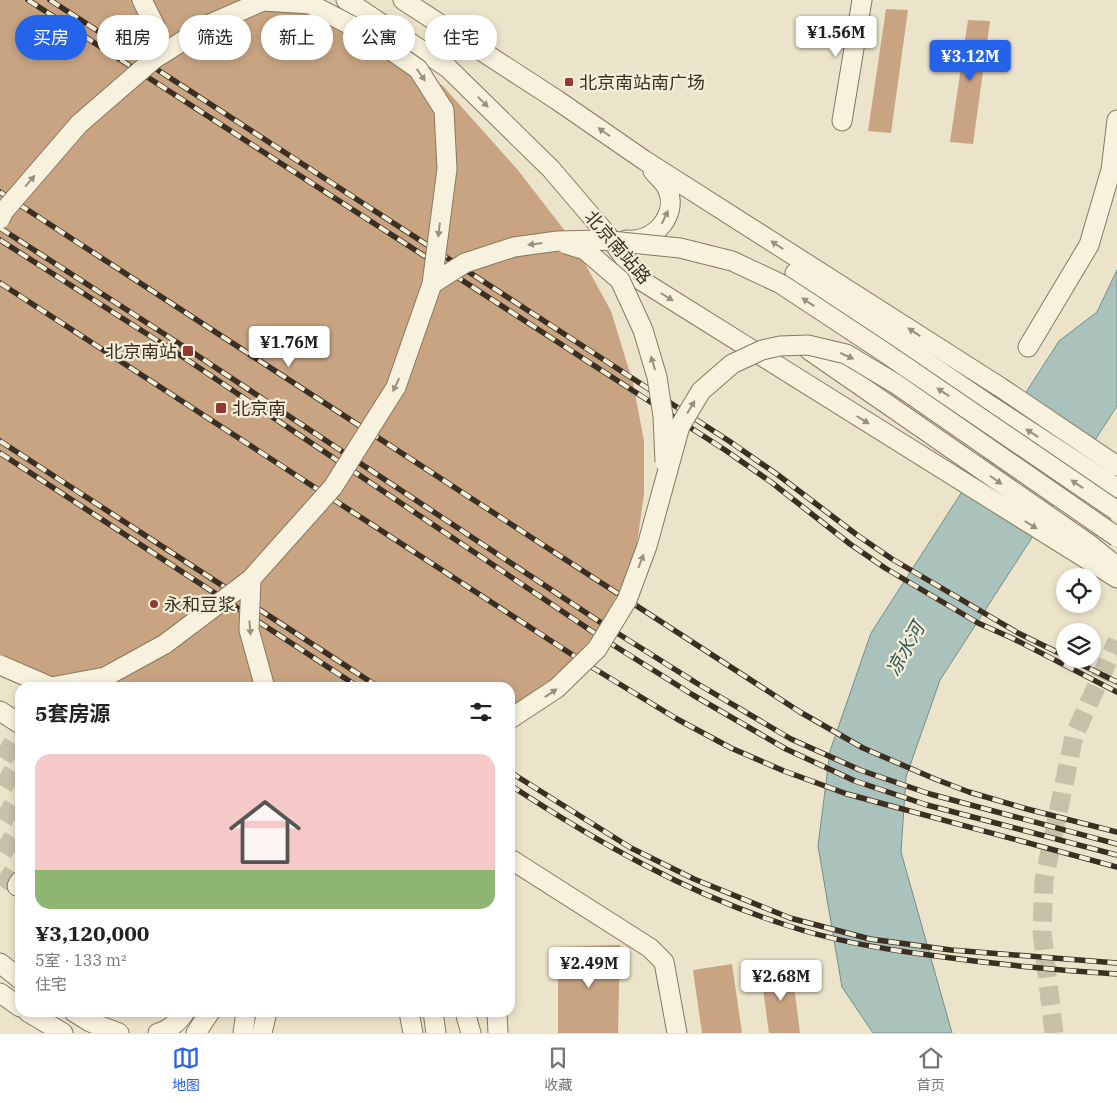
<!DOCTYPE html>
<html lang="zh">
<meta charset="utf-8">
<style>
body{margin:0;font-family:"IBM Plex Serif","Noto Sans SC",serif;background:#f6f6f6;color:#222;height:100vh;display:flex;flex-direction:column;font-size:19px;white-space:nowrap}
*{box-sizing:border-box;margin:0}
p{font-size:16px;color:#767676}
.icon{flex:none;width:28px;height:28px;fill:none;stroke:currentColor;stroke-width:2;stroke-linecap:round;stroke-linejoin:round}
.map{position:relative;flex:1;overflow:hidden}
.drawer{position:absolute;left:15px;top:682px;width:500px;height:335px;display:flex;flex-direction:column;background:#fff;border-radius:15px;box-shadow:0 2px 8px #0003}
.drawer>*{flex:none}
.banner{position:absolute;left:15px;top:15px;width:500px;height:45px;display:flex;gap:10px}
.fabs{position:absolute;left:1056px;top:568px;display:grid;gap:10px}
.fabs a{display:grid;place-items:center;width:45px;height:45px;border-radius:50%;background:#fff;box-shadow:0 2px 8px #0003;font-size:25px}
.price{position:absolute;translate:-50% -42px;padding:0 11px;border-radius:5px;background:#fff;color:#222;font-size:16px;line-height:32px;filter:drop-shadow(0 1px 2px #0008)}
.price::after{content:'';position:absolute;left:50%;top:30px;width:15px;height:11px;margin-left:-8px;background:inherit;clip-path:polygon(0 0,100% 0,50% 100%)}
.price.active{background:#2563eb;color:#fff}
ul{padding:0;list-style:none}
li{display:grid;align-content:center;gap:10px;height:265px;padding:0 20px}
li+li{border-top:1px solid #e0e0e0}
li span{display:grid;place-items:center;height:155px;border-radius:15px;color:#555}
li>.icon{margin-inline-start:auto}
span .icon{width:90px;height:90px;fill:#fffc;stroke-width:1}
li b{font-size:21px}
h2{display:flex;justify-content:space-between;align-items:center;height:60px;padding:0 20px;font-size:21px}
.chip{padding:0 18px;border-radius:22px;background:#fff;box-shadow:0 2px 8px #0003;font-size:18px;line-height:45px}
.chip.active{background:#2563eb;color:#fff}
.menu{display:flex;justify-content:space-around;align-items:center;height:70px;border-top:1px solid #e0e0e0;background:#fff;font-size:14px;color:#767676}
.menu a{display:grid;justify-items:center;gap:2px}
.menu .active{color:#2563eb}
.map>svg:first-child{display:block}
</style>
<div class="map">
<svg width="1117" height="1033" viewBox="0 0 1117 1033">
<rect width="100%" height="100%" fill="#ece4ca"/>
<polygon fill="#aac1bc" stroke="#718f8a" points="1117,270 1117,406 940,680 906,777 901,852 952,1033 873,1033 842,987 818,846 830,751 871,633 1059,341 1097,312"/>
<g fill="#c8a482">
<polygon points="0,0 309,0 361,26 443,86 517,169 572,240 611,311 633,383 644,441 644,494 637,544 622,586 600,627 574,662 538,693 510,711 510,688 37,688 0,668"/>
<polygon points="886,9 908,10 891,133 868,131"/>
<polygon points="968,20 990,21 973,144 950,142"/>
<polygon points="620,945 618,1033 558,1033 558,947"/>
<polygon points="732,964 742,1033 702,1033 693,970"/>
<polygon points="792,970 800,1033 769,1033 761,974"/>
</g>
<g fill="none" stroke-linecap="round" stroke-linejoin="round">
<g stroke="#c8c0a8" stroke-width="19" stroke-dasharray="19 9" stroke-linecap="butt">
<polyline points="0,746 20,758"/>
<polyline points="0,774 20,786"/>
<polyline points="0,808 20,820"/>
<polyline points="0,840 20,853"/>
<polyline points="0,874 17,886"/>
<polyline points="1054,1033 1042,932 1044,880 1074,736 1117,641"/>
</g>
<g stroke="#88785f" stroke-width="21">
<g id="minor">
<polyline points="142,0 155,26 154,59"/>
<polyline points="346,0 448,68 551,169 609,237 642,281 1117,578"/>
<polyline points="403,0 557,100 644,160 1000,387 1117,466"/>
<polyline points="842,121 862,0"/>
<path d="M626 240C654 244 681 213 666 186 663 181 657 176 653 171"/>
<polyline points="795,273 988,404 1117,488"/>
<polyline points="1028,347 1089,245 1111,170 1117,120"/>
<polyline points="809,350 1089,544 1116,566"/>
<polyline points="0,711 20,724"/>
<polyline points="512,860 650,948 664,962 677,1033"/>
<polyline points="17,886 20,881"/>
<polyline points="0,963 20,979"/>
<polyline points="0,993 20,1007"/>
<polyline points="28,1012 63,1033"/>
<polyline points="74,1012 90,1022 119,1033"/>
<polyline points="409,1012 413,1033"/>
<polyline points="433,1012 436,1033"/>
<polyline points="465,1012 471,1033"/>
<polyline points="497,1012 498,1033"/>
<path d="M158 1033C170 1030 178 1022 185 1012"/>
<polyline points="196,1033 210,1012"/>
<polyline points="243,1033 246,1012"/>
<polyline points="262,1033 267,1012"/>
</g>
</g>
<use href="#minor" stroke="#f7f1dd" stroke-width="19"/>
<g stroke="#3a2f22" stroke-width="5.5">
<g id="rail">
<polyline points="28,0 725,450 771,482 850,544 885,568 978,623 1014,639 1117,692"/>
<polyline points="50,0 729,441 778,475 857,535 892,559 1018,633 1065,656"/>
<polyline points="0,192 800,712 863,748 935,779 969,792 1027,809 1117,832"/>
<polyline points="0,228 189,350 606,626 698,684 791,739 860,770 930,794 1117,844"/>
<polyline points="0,240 183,357 602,638 693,695 786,749 855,781 927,805 1117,855"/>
<polyline points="0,283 585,663 677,719 731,748 784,771 847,794 1117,867"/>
<polyline points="0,441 380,688"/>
<polyline points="0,453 360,688"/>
<polyline points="1070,659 1117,682"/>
<polyline points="510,772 631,848 694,879 790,918 870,939 951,950 1117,963"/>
<path d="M510 785C597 842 690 895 789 926 834 941 882 949 929 955 992 964 1054 970 1117 974"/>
</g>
</g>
<use href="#rail" stroke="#f4eed9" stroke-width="4" stroke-dasharray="11" stroke-linecap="butt"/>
<g stroke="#88785f" stroke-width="21" stroke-linecap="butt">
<g id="minor-bridge">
<polyline points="0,219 4,211 79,124 154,59 210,24 263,1 310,4 366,33 418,69 444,110 447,169 432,284 396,387 333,487 251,579 165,644 105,677 51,687 0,665"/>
<polyline points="566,244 585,250 620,280 643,330 657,377 663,416 665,462"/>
<polyline points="432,284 465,263 514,247 558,241 601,240 680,248 732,261 781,284 884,352 1117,511"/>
<polyline points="251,579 249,630 265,688"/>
<polyline points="510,719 557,688 597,649 627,600 647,546 680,426 701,391 732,364 762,350 780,346 808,345 846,354 896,384 1117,537"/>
</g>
</g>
<use href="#minor-bridge" stroke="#f7f1dd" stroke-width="19"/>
</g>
<defs><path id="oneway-solid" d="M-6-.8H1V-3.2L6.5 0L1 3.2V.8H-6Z" transform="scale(1.25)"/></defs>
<g fill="#989080">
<use href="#oneway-solid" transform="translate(421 75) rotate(55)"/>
<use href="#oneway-solid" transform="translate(483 102) rotate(45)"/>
<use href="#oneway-solid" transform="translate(604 132) rotate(-145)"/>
<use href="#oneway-solid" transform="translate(30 181) rotate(-49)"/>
<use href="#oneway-solid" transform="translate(665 217) rotate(-64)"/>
<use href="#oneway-solid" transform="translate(439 230) rotate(97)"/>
<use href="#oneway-solid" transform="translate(535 244) rotate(173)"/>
<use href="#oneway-solid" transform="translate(777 245) rotate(-147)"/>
<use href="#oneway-solid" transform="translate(667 297) rotate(32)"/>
<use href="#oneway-solid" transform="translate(808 302) rotate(-147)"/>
<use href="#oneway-solid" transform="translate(914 332) rotate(-147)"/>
<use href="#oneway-solid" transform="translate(847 356) rotate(24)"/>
<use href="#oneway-solid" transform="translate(653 363) rotate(-107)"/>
<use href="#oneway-solid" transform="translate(396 385) rotate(115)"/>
<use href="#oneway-solid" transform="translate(943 392) rotate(-146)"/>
<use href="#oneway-solid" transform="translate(691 407) rotate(-59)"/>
<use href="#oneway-solid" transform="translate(863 420) rotate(32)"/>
<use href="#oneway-solid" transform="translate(1032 433) rotate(-147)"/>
<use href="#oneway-solid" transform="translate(996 480) rotate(35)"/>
<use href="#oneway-solid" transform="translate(1077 484) rotate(-146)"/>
<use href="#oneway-solid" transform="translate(1031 525) rotate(32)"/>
<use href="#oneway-solid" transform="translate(641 561) rotate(-69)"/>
<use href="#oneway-solid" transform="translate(250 628) rotate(85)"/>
<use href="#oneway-solid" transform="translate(551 693) rotate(-34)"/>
</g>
<g fill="#933833" stroke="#f4eed9" stroke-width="2">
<rect x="564" y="77" width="10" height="10" rx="2.5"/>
<rect x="182" y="345" width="12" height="12" rx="2.5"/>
<rect x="215" y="402" width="12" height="12" rx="2.5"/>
<circle cx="154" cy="604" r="5"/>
</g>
<g text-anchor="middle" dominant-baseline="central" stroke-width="4.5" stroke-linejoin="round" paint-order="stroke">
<g font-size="18" fill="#3a2f22" stroke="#f4eed9" text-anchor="start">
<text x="579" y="82">北京南站南广场</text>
<text x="177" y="351" text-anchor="end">北京南站</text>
<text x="232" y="408">北京南</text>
<text x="164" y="604">永和豆浆</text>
</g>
<g font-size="18" fill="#3a2f22" stroke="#f4eed9">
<text transform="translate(618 247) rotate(49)">北京南站路</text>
</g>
<g font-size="19" font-style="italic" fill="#325858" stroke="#f4eed9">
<text transform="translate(905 649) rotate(-61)">凉水河</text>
</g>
</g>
</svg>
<div class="fabs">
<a><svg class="icon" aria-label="locate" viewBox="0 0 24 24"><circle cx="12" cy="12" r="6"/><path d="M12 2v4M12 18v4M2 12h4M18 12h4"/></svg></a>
<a><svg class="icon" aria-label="layers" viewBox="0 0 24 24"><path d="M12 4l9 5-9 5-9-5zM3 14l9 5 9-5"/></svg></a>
</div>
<b class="price" style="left:836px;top:58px">¥1.56M</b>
<b class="price active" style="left:970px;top:82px">¥3.12M</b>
<b class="price" style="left:289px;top:368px">¥1.76M</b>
<b class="price" style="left:589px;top:989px">¥2.49M</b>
<b class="price" style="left:781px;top:1002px">¥2.68M</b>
<div class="banner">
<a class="chip active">买房</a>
<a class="chip">租房</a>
<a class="chip">筛选</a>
<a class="chip">新上</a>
<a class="chip">公寓</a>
<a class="chip">住宅</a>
</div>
<section class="drawer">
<h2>5套房源<svg class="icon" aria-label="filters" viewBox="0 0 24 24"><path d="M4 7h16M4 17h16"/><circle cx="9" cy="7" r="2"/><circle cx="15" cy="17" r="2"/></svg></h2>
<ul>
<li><span style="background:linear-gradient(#f6c9c9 75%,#8fb573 0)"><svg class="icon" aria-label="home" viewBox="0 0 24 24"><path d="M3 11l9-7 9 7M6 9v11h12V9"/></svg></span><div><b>¥3,120,000</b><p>5室 · 133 m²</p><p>住宅</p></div></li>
</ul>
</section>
</div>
<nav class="menu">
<a class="active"><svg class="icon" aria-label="map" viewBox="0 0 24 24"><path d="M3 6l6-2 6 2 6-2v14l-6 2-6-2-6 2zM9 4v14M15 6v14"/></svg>地图</a>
<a><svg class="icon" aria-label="saved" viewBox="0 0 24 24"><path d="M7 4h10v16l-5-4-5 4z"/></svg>收藏</a>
<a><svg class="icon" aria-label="home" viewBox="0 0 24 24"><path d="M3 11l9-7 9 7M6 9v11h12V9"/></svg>首页</a>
</nav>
